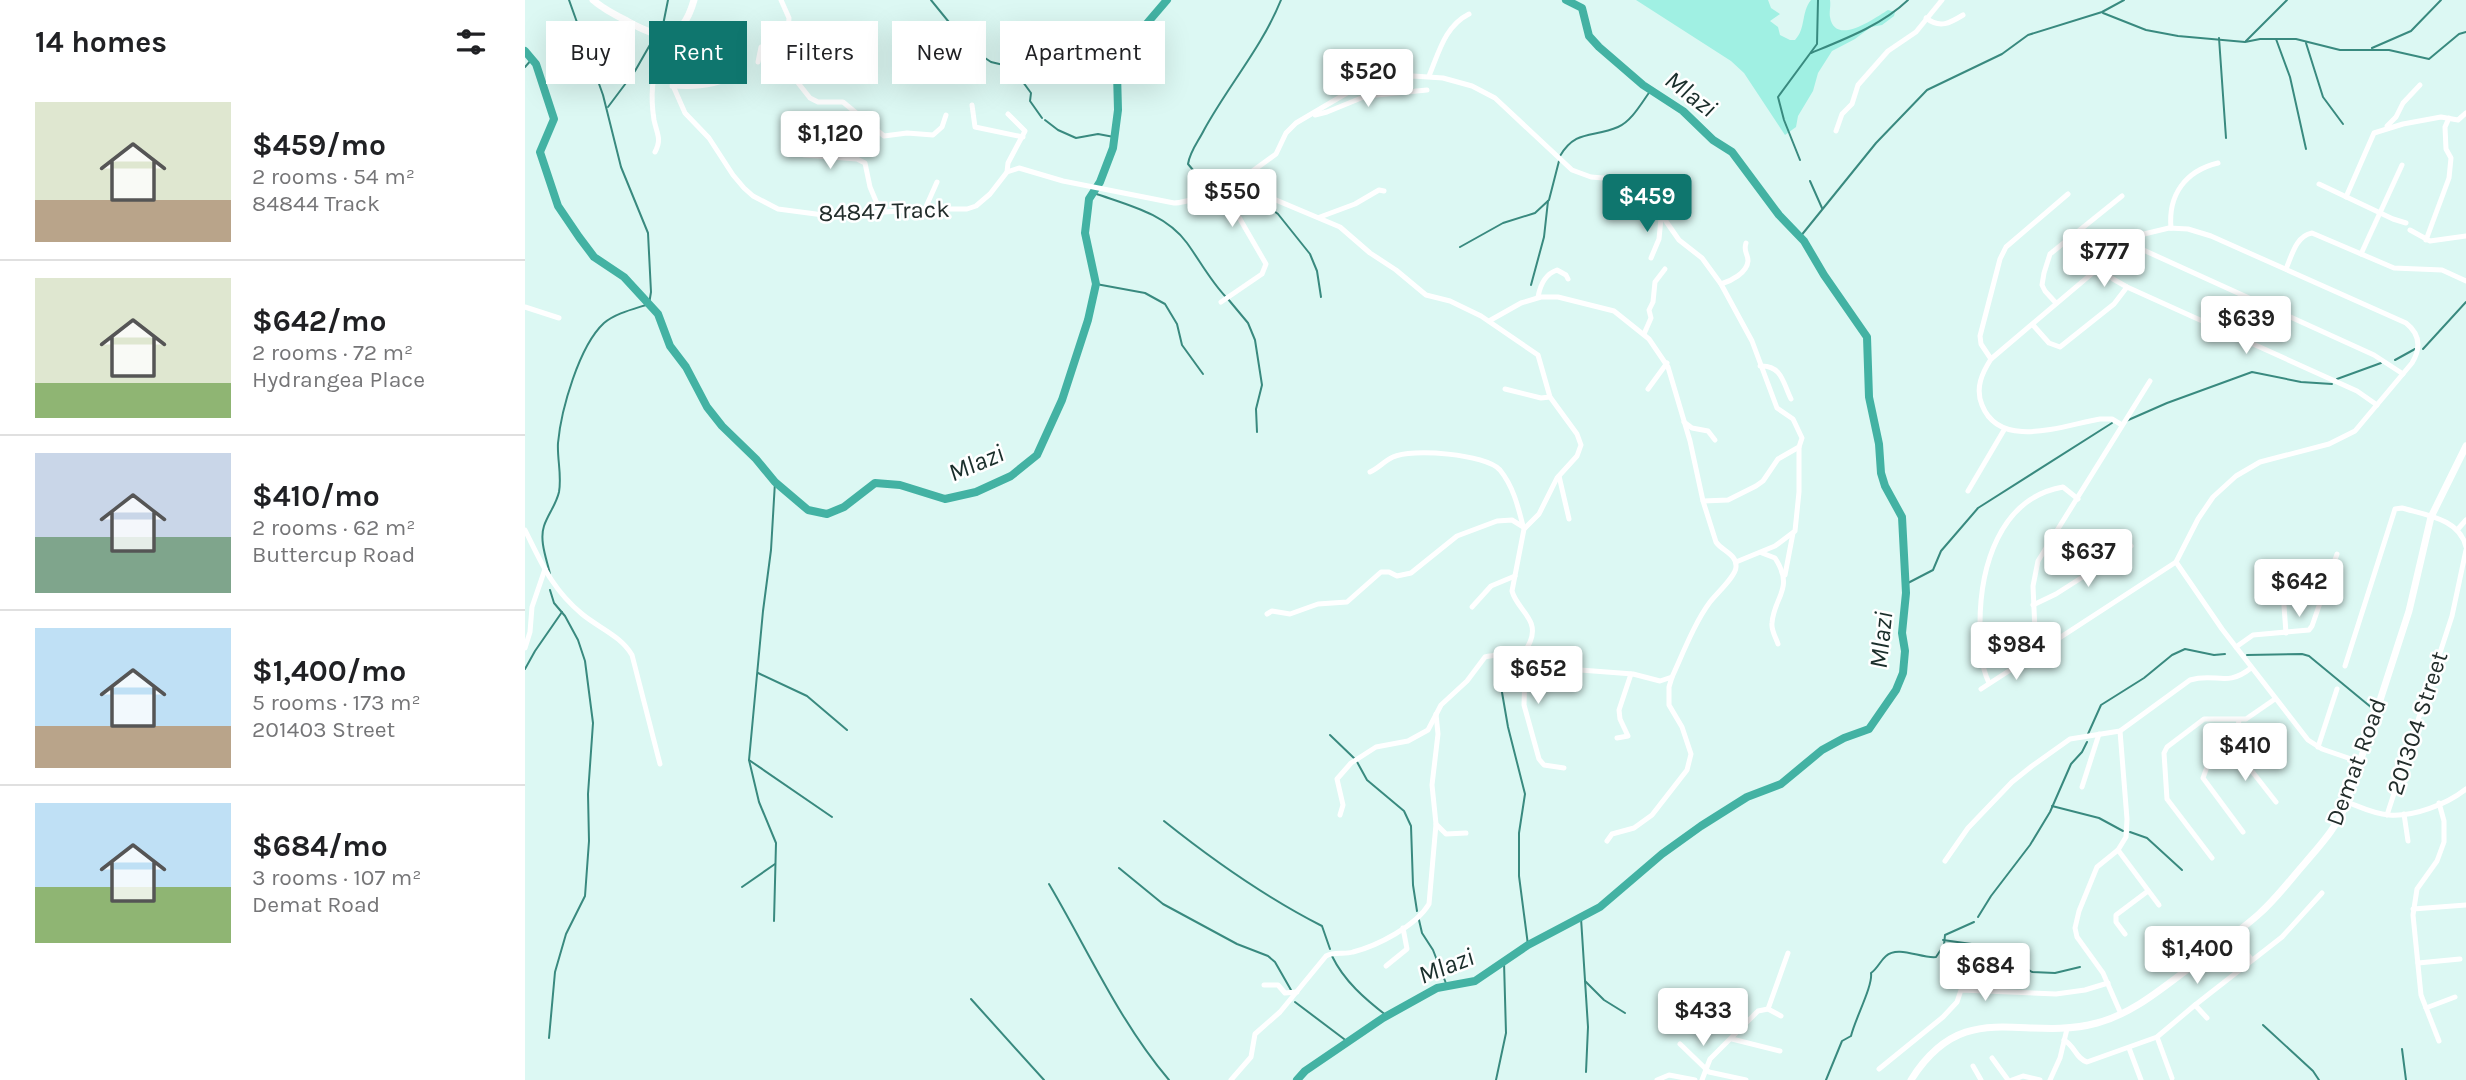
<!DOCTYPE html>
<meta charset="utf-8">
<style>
body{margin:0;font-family:Karla,sans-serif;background:#f6f6f6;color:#202124;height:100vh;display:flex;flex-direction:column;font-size:26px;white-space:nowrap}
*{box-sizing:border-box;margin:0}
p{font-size:23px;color:#757577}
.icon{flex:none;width:38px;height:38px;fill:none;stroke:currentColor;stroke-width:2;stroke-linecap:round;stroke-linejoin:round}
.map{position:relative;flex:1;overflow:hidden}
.panel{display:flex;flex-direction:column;background:#fff;width:525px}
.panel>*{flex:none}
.banner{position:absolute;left:21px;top:21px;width:665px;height:63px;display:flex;gap:14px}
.price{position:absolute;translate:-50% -60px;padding:0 16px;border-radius:7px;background:#fff;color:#222;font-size:23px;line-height:46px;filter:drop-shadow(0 2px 4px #0008)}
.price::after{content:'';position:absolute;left:50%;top:42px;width:21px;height:16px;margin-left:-10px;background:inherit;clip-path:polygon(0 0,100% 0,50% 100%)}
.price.current{background:#0f766e;color:#fff}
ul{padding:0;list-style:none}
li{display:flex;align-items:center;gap:21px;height:175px;padding:0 35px}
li+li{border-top:2px solid #e0e0e0}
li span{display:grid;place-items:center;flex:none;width:196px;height:140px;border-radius:0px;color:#555}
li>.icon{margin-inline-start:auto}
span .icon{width:84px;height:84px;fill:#fffc;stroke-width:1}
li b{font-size:30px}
h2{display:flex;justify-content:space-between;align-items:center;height:84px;padding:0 35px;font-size:30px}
.tag{padding:0 24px;border-radius:0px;background:#fff;box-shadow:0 7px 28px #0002;font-size:24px;line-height:63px}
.tag.current{background:#0f766e;color:#fff}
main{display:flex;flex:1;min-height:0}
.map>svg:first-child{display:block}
</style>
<main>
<section class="panel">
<h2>14 homes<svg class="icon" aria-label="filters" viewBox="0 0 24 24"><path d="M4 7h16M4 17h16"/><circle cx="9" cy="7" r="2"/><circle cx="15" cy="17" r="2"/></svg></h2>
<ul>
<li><span style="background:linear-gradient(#dfe7d0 70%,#b9a48a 0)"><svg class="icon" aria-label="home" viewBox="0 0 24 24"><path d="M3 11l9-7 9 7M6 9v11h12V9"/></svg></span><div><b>$459/mo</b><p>2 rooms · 54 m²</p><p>84844 Track</p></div></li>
<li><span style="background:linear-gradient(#dfe7d0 75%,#8fb573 0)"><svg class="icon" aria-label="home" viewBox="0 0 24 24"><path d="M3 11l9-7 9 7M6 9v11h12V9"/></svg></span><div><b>$642/mo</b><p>2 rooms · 72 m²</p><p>Hydrangea Place</p></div></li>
<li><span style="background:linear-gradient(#c9d6e8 60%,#7fa58c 0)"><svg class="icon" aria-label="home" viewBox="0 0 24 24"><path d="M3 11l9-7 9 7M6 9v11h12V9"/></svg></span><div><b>$410/mo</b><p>2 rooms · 62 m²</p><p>Buttercup Road</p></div></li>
<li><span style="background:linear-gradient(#bfe0f5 70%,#b9a48a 0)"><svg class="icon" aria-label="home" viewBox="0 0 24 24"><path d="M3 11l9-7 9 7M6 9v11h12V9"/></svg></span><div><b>$1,400/mo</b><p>5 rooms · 173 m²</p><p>201403 Street</p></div></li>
<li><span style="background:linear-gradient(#bfe0f5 60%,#8fb573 0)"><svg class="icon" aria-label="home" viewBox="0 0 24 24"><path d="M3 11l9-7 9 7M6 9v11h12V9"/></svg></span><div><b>$684/mo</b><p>3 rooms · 107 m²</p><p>Demat Road</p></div></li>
</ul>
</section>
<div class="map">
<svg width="1941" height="1080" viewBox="0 0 1941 1080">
<rect width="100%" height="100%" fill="#dcf8f3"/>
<path fill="#a0f0e3" d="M1111 0H1243L1246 8 1255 14 1245 21 1253 27 1255 35 1265 40H1270C1281 29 1276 12 1286 0H1305C1306 6 1304 12 1305 17 1310 47 1350 18 1363 10L1370 12 1369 16 1357 25 1346 27 1330 39 1307 51 1293 73 1288 91 1273 116 1271 127 1260 135 1219 73 1206 61Z"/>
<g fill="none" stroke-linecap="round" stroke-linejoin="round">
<g stroke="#398a7f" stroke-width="2">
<polyline points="406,0 445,48 466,62 487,67 506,93 505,101 517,118"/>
<polyline points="1046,2 1047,0"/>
<polyline points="1578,13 1621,30 1653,36 1720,42 1735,39 1771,39 1815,50 1864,50 1904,59 1934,34 1941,32"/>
<polyline points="134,32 137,30 143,0"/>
<polyline points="1694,38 1701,138"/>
<polyline points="1751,39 1765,77 1781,149"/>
<polyline points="1721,41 1762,0"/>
<polyline points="1781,43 1798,97 1818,124"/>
<polyline points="1847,48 1886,31 1916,0"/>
<path d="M1286 53C1320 39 1357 25 1383 0"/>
<polyline points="0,67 7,59"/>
<polyline points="83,107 110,71 130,36"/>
<polyline points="520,120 533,130 551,138 573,134 589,137"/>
<path d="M1035 156C1051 129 1068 138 1093 127 1107 121 1117 102 1126 90"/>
<polyline points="1275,160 1259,120 1253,97 1292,44 1293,0"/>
<polyline points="1285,181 1297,208"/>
<path d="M701 185 697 179 668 170 663 164C665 151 673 142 679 130 703 86 737 47 756 0"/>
<polyline points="707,188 721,190 753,214 785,254 792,271 796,297"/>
<path d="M569 193C602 205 640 213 662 243 675 261 685 280 700 296"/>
<polyline points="1275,237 1351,143 1402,90 1477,54 1503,35 1577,12 1599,0"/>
<polyline points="935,247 978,223 1010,213 1024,200 1034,161"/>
<polyline points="571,284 620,293 640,304 652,324 657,345 678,374"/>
<polyline points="1006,285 1019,237 1023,201"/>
<polyline points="703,299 723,323 730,340 737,385 731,409 732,432"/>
<polyline points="1898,349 1941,302"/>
<polyline points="1870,360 1890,349"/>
<polyline points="1812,379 1856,363"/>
<polyline points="1601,421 1642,403 1727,372 1776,382 1807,384"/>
<path d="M25 574C22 560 14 541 19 526 23 514 31 505 34 492 37 475 32 459 33 443 36 410 54 346 79 323 91 313 109 309 124 304L126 292 123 233 96 167 78 95 44 0"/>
<polyline points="1381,584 1408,570 1416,551 1453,508 1587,423"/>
<polyline points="1722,655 1777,654 1784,656 1847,708"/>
<polyline points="0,669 10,651 37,612"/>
<polyline points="233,673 282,696 322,730"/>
<polyline points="974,675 983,727 1000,794 994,833 994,876 1003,945"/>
<polyline points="1563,734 1576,705 1619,678 1647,655 1660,649 1689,655 1700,654"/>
<polyline points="805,735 831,760 842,780 879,811 886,826 888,885 892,911"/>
<polyline points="224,760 307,817"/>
<polyline points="1527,806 1574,818 1598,831"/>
<path d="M639 821C689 861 740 897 797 926L805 949"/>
<polyline points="1605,832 1622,838 1657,870"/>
<polyline points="594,868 638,904 712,944 743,956 750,962 766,990"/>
<path d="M524 884C563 950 594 1021 644 1080"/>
<polyline points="217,887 250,864"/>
<polyline points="1453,917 1466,896 1505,845 1525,812 1546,764 1557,752 1562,742"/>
<polyline points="1056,918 1063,1027 1061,1072"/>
<polyline points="894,920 897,933 908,950 922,986"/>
<polyline points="249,921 251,843 234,802 224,760 238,611 246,550 250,482"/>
<polyline points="1418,940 1468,947 1507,972 1530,973 1555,967"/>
<path d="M807 956C819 981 840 999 862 1016"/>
<polyline points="1060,981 1079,1000 1100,1013"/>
<polyline points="446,999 519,1080"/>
<polyline points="770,1002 823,1042"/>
<polyline points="1738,1025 1788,1071 1794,1080"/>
<polyline points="24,1038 30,972 41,934 60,896 64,841 63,794 68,723 60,661 53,640 40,616 29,603 25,590"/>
<polyline points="1877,1049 1881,1080"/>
<polyline points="971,1080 981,1033 979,962"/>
<path d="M1301 1080 1317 1041 1326 1036C1330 1019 1348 986 1346 973 1353 968 1355 961 1361 956 1373 945 1397 959 1411 957L1419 945 1420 935 1449 922"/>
</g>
<g stroke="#43b2a3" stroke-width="8">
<polyline points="0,51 11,64 29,119 15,152 33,206 54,237 69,257 99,277 133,314 145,346 161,367 182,407 197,426 231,459 250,482 283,510 302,514 319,507 350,483 375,485 420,499 451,492 486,476 512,455 537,400 563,320 571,284 560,233 563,208 564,199 575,182 588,148 593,110 592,73 606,42 642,0"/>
<polyline points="772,1080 780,1071 858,1018 912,988 950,981 1003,945 1075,907 1137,854 1176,826 1222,797 1256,784 1297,750 1319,738 1344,729 1371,690 1378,673 1380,651 1377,633 1381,593 1377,517 1360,486 1356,473 1354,444 1344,397 1342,337 1299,275 1279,241 1254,215 1207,152 1188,140 1158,111 1118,85 1074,47 1064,36 1057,8 1041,0"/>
</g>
<g stroke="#fff" stroke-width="5">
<polyline points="256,0 264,18 263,31 267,52 266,74 285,98 293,102 318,102 359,136 382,133 408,135 417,127 421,115"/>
<path d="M1401 18C1415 29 1425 23 1438 15"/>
<path d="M137 36 142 72 160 113 184 138 208 175 219 188 228 196 253 209 306 216 400 209H442L451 206 465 194 482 172 494 168 538 181 649 203C660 203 703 189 711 183L722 184 744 197 815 227 845 253 871 270 901 295 925 301 956 316 1013 355 1025 397 1052 434 1056 445 1052 456 1032 478 1014 514 999 529 987 591C992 610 1015 619 1005 642 1003 647 1000 652 994 653 983 656 971 654 960 657L942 681 916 705 903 730 883 741 851 747 826 763 812 779 818 805 815 815"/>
<path d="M139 47 156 46C172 60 191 40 210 39"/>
<polyline points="233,62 236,47 252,41 263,24"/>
<path d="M904 76C914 52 920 26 944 14"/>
<path d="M147 86C167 87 184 87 202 79"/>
<polyline points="447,105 450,127 498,137"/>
<polyline points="790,115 802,112 841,96 902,90"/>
<polyline points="1862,126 1871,117 1878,103 1895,85"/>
<polyline points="1311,131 1317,114 1327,104 1333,85 1363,51 1391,32 1417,0"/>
<path d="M130 152C137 139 132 134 129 120 126 101 125 70 139 55"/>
<polyline points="279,155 332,159 340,163 345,187 356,213"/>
<polyline points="482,172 483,163 500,131 483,114"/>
<polyline points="711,183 751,154 761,133 771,123 827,90 839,85 888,76 918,78 947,86 970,98 1047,170 1066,177 1104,180 1121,190 1131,203 1136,218 1134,239 1126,258"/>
<polyline points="1794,184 1868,219 1881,223"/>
<polyline points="1821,197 1849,133 1878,124 1916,117 1933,120 1941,113"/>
<polyline points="400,209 412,182"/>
<polyline points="795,217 830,204 854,190 859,191"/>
<polyline points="1138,217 1154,240 1177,258 1196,284 1227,341 1252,408 1268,419 1277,438 1274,447 1253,459 1238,481 1231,486 1203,500 1178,501"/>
<path d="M1646 228C1643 195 1660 171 1693 163"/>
<polyline points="1885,230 1905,241 1941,236"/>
<polyline points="1901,240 1924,178 1926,158 1921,149 1920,127 1924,118"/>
<polyline points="1603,243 1849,355 1878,374"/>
<polyline points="1836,254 1877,165"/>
<polyline points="1575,267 1588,279 1602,287 1832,391 1852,405"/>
<path d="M1761 269C1767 255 1771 236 1787 233L1869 268 1917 270 1941 281"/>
<path d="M1196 284C1206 281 1222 273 1223 261 1223 253 1218 252 1221 243"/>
<path d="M1013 297C1015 286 1020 274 1032 270L1041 275 1043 279"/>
<polyline points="696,302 737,274 741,264 708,207 702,189"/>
<polyline points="1531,303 1520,291 1517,285 1519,273 1525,254 1597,196"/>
<polyline points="0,307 34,318"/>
<path d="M964 321 996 303 1016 297H1033L1089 311 1124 339 1143 367 1165 441 1178 501 1191 542C1197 551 1212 554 1211 567 1211 576 1191 594 1185 602 1170 622 1158 653 1147 677L1144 687V705L1157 727 1166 754 1162 770 1127 815 1109 828 1087 834 1082 841"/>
<polyline points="1508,325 1524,343 1535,347 1589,304 1602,287"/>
<polyline points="1119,334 1126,318 1124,310 1128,302 1130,282 1140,269"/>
<polyline points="1466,359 1456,344 1455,336 1475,259 1481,247 1543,194"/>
<path d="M1235 366C1257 365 1258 383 1266 399"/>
<polyline points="980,389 1016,398 1025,397"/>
<polyline points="1123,389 1142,363"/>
<polyline points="1159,422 1167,428 1183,431 1190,440"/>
<path d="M845 472C854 468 859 461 868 457 886 448 961 454 975 470 988 486 993 506 998 526"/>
<polyline points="1034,476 1044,519"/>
<polyline points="1443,491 1479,430"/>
<polyline points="1933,529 1941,520"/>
<path d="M0 530C17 564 27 589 57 614 74 628 96 636 107 655L135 764"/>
<path d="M1237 553 1250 558C1270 589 1249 596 1247 623 1246 630 1251 638 1253 644"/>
<polyline points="1211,562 1250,546 1270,531 1274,492 1274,447"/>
<polyline points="1651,562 1697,629 1783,740 1797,749 1835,762"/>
<polyline points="1260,575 1268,533"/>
<polyline points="1758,592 1761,633"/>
<polyline points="1508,605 1531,594 1606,546"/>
<polyline points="947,607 966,586 990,576"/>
<polyline points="742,614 747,611 765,614 793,604 822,602 856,572 864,572 872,576 886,573 932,536 972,521 987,520 1000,528"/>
<polyline points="1711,647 1728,635 1784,630 1787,626 1812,554"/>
<polyline points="0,648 5,632 7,607 20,569"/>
<polyline points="994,653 1000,674 999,705 1014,759 1019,765 1039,768"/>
<polyline points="1511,654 1508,586 1513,561 1625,381"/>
<path d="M1820 666 1870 509 1877 508C1901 515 1935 519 1941 547"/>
<polyline points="1042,669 1108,674 1135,681 1147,677"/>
<path d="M1464 683C1455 664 1455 645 1455 624 1455 568 1474 498 1538 487L1553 499"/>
<path d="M1456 689 1651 562 1673 519 1688 497 1711 476 1735 462 1804 444 1830 431 1887 363C1896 348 1895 334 1881 323L1686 236 1663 229 1644 228 1619 234 1603 243 1466 359C1457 373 1450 388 1457 405 1475 451 1539 425 1575 419H1587L1597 425"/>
<polyline points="1714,720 1710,745 1682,767 1678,778 1718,832"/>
<polyline points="1595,731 1602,819 1601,837 1593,850 1572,867 1554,911 1550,928 1552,937 1578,973 1596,1014"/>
<polyline points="1092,738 1103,736 1095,719 1094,710 1106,674"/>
<polyline points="1708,747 1751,802"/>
<polyline points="1793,747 1812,689"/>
<polyline points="1557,787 1574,734"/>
<path d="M1822 802C1835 807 1849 814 1864 815 1889 817 1922 804 1941 789"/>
<polyline points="1879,814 1883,841"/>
<polyline points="1862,815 1927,616 1941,550"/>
<polyline points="911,824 921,834 941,833"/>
<polyline points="1593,850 1634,905"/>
<polyline points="1687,858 1642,799 1639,753 1642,747 1679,719 1721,719 1750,699"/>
<path d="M1420 861 1443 828 1487 782 1507 766 1545 739 1595 731 1665 680C1691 672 1701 688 1726 668"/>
<polyline points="1888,909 1941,905"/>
<polyline points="1600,934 1591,922 1591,915 1623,891"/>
<polyline points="1707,935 1727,960"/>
<polyline points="1893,963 1935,959"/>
<polyline points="861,966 882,949 878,928"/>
<polyline points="739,985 753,985 760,993 772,992"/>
<polyline points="1670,1005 1682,1018"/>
<polyline points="1901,1008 1930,997"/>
<polyline points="1243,1009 1263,953"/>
<polyline points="1632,1037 1647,1078"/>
<polyline points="1207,1039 1255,1051"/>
<path d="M1539 1040C1550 1046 1551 1059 1562 1062L1632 1037 1670 1005 1757 937 1797 893"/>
<polyline points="1914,1041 1896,995 1888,915 1892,889 1912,861 1919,842 1919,821 1914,803"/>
<polyline points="1155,1044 1184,1072 1221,1080"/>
<polyline points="1604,1048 1616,1080"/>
<polyline points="1467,1058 1483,1080"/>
<polyline points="1448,1066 1456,1080"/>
<polyline points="1354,1069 1418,1017 1432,1002 1436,990 1531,994 1560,990 1583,983"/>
<path d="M706 1080 726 1057 730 1034 755 1012 801 956C810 951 819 955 828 952 852 946 891 926 904 904L911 824 907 785 913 734 911 714"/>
<polyline points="1132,1080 1144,1075 1170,1080"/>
<polyline points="1177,1080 1185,1059 1233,1011 1243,1009 1256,1016"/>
<polyline points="1487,1080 1498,1076 1515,1080"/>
<polyline points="1525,1080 1535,1058 1542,1029"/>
</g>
<g stroke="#fff" stroke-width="7">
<path d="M68 0C78 9 90 15 102 21 136 40 156 45 169 0"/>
<path d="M1386 1080C1439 995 1498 1043 1572 1023 1609 1013 1637 988 1667 966 1689 948 1713 933 1734 914 1751 899 1765 880 1780 863 1797 843 1812 827 1822 802L1884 611 1906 517 1941 446"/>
</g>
</g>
<g text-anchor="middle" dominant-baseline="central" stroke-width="5" stroke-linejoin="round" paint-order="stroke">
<g font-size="24" fill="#222d2b" stroke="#fff">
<text transform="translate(359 211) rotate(-2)">84847 Track</text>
<text transform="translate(1892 723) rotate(-72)">201304 Street</text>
<text transform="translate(1831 762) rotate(-70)">Demat Road</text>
</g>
<g font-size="26" font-style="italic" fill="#1a2e2b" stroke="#fff">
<text transform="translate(1166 94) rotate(38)">Mlazi</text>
<text transform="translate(451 463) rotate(-23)">Mlazi</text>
<text transform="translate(1356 640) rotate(-84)">Mlazi</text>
<text transform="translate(921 966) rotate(-21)">Mlazi</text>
</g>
</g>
</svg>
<b class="price" style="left:843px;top:109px">$520</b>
<b class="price" style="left:305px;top:171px">$1,120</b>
<b class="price" style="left:707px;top:229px">$550</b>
<b class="price current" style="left:1122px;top:234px">$459</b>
<b class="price" style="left:1579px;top:289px">$777</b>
<b class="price" style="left:1721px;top:356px">$639</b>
<b class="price" style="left:1563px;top:589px">$637</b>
<b class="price" style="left:1774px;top:619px">$642</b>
<b class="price" style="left:1491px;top:682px">$984</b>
<b class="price" style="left:1013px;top:706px">$652</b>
<b class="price" style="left:1720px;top:783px">$410</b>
<b class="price" style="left:1672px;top:986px">$1,400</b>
<b class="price" style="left:1460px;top:1003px">$684</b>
<b class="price" style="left:1178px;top:1048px">$433</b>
<div class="banner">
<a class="tag">Buy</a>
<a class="tag current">Rent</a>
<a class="tag">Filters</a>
<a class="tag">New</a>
<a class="tag">Apartment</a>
</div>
</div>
</main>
